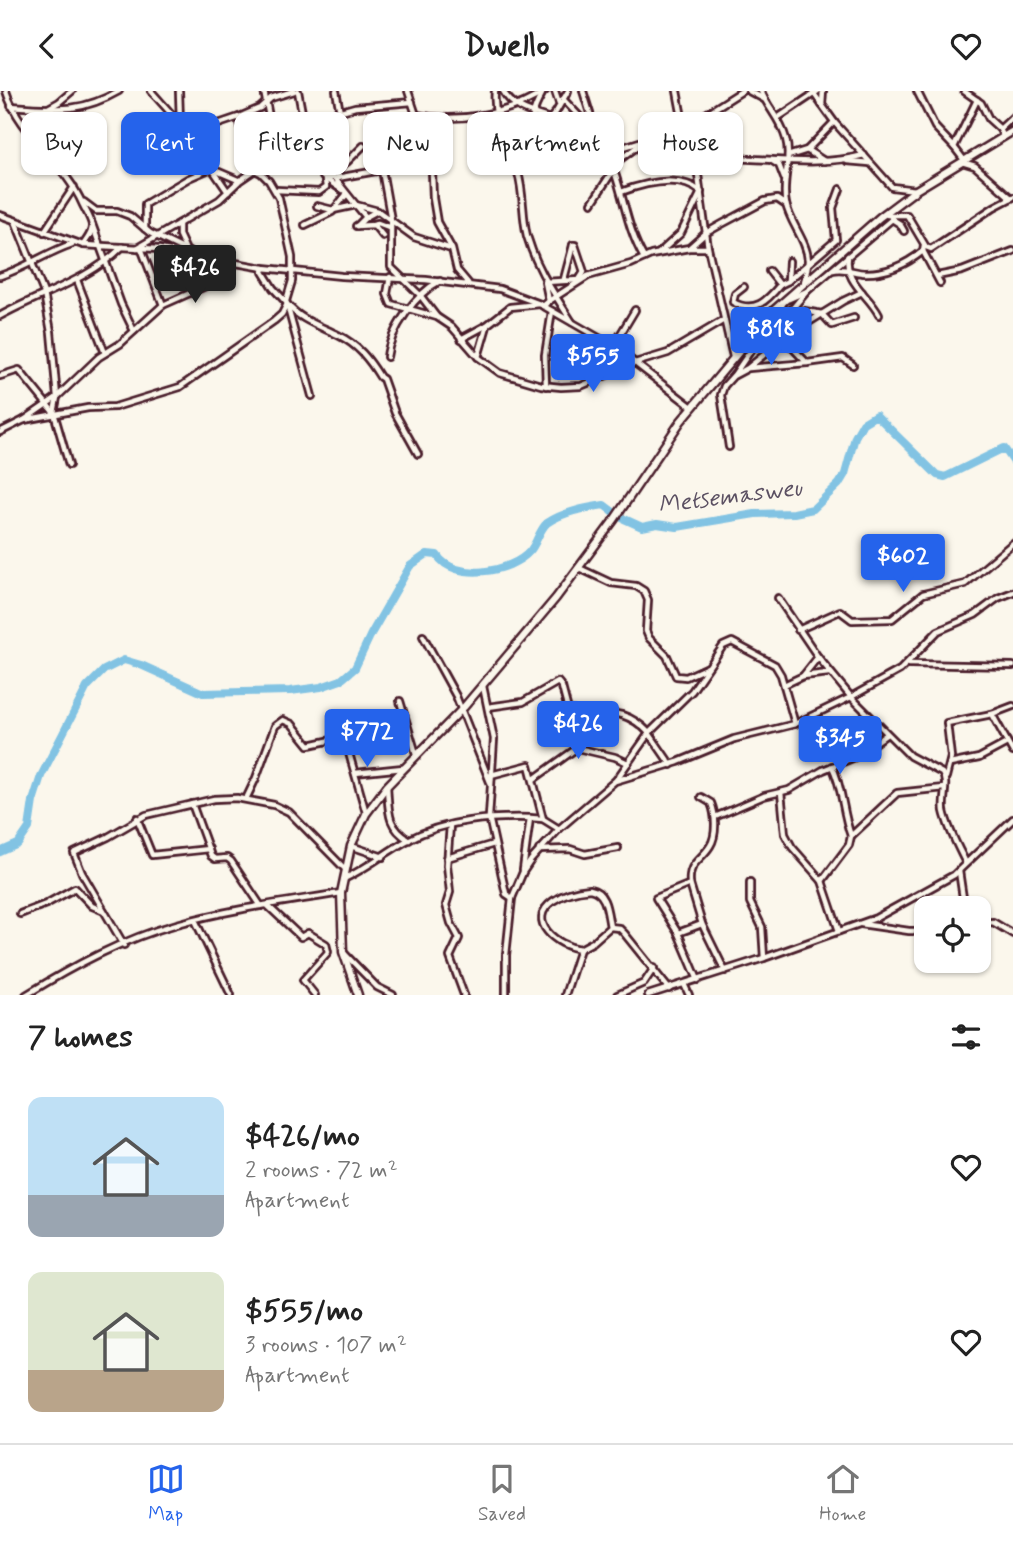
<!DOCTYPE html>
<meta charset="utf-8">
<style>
body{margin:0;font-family:Mynerve,sans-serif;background:#f6f6f6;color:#222;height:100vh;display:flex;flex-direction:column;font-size:26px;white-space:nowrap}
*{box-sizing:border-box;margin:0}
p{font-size:23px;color:#767676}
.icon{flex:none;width:38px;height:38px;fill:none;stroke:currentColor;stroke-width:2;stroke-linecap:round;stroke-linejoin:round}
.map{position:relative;height:904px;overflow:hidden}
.drawer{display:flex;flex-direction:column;background:#fff;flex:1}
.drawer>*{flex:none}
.hud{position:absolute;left:21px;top:21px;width:971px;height:63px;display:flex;gap:14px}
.fabs{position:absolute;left:914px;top:805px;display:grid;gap:14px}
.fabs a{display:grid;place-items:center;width:77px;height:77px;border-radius:14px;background:#fff;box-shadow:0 2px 5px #0004;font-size:35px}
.price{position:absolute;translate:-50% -60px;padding:0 16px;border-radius:7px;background:#2563eb;color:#fff;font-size:23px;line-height:46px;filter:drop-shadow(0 2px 4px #0008)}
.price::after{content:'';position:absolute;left:50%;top:42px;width:21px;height:16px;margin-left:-10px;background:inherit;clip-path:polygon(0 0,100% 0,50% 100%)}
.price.selected{background:#222;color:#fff}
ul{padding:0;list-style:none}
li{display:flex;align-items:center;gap:21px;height:175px;padding:0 28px}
li span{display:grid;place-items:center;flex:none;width:196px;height:140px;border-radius:14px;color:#555}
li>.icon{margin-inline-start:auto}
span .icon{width:84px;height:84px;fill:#fffc;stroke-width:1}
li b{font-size:30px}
h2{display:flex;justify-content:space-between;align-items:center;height:84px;padding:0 28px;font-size:30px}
.pill{padding:0 24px;border-radius:14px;background:#fff;box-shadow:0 2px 5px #0004;font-size:24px;line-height:63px}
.pill.selected{background:#2563eb;color:#fff}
header{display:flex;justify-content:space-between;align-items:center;height:91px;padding:0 28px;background:#fff;font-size:32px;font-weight:700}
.dock{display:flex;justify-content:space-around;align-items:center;height:98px;border-top:2px solid #e0e0e0;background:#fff;font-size:19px;color:#767676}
.dock a{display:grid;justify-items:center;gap:4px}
.dock .selected{color:#2563eb}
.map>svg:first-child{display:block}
</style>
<header><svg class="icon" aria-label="back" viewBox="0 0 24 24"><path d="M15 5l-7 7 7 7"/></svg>Dwello<svg class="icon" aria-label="heart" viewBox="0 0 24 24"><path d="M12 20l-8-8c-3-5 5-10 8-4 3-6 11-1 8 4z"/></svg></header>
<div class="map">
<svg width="1013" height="904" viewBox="0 0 1013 904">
<rect width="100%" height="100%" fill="#fbf7ec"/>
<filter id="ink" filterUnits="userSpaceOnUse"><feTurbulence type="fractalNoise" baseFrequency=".0143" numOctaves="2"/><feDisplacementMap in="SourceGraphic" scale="14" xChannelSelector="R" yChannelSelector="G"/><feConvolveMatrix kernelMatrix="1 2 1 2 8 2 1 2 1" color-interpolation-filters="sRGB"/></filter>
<g filter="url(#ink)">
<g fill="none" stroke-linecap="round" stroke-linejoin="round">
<path stroke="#82c3e3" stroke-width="8" d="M0 761 18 753 29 737 33 710 41 685 87 596 104 579 124 569 141 574 203 602 290 600 321 596 341 589 355 577 371 543 410 475 427 463 437 464C454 491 511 482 530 460 537 452 539 439 547 432 563 421 585 417 604 414L620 426 642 436 657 433 677 436 755 423 794 422 813 418 839 393 845 383 855 346 863 332 876 324 937 384 945 386 1004 357 1013 370"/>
<g stroke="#4a1f2b" stroke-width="10">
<g id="street">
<path d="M6 0C20 45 64 70 83 114 86 120 91 128 92 134 93 142 87 148 83 154"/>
<polyline points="151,0 184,37 228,101"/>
<polyline points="179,0 180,31"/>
<polyline points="336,0 340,21"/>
<polyline points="408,0 416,24 420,52 432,81 433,107 437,131 452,158 457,179 468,192"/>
<path d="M495 0C492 31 509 53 518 82 524 102 522 125 527 145 537 179 554 202 572 231"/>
<path d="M503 0C516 23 542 23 564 33 579 39 594 48 607 58L614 59 684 37 742 0"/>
<polyline points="555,0 559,12"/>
<polyline points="583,0 599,51"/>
<polyline points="677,0 684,37 696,69 708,157 733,266"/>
<polyline points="749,0 764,8"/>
<path d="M761 0C768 18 780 27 786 48 792 69 781 92 786 113 790 132 807 150 808 169 808 176 806 184 804 191"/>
<polyline points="812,0 835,32 892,96 916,99"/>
<polyline points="917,0 935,36 954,56"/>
<polyline points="964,0 981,12 989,28 1000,38"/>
<polyline points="563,8 594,41"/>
<polyline points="822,14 823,0"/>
<path d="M11 15C55 18 79 23 119 0"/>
<polyline points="34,17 34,32 42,53"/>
<path d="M416 24C457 32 510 24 545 0"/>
<polyline points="34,25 59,11 72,0"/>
<polyline points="239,26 260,17 271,7 294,0"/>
<polyline points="779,26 818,0"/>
<polyline points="270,30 281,46"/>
<polyline points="185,38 195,41 239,26 245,53 255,79"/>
<polyline points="1003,45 1000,38 1013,26"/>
<polyline points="534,46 556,21 568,0"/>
<polyline points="244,50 288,44 334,22 355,16 412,11"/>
<polyline points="420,51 426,41 438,29"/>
<path d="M604 58C624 93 623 131 644 167"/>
<polyline points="807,59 824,70"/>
<polyline points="272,61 293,49 305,38 298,0"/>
<polyline points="339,63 342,68 336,89 356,114 378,120 414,146 451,158"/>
<path d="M511 65 526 64C533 50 531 39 533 25 534 17 538 10 542 3"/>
<polyline points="788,65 807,59 834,31"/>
<path d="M696 69C752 62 809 79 864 64"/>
<polyline points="771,69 779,74 784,87"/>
<polyline points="964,69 954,56 977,9"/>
<polyline points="847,70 870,72"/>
<polyline points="962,71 975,75 1011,107"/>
<polyline points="217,80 238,89"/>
<path d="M258 80C263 77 270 75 272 69 276 56 267 15 264 0"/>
<path d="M518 82 526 64C541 68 558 75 573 70 585 66 593 57 606 58"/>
<polyline points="327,85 347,71 363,55"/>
<polyline points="276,99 319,101 326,96 325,89"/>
<polyline points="342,99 323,86 337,87 382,79 391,129 391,176 420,204 436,225"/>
<path d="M621 101C645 92 680 83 701 101L681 142 659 162"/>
<polyline points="84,111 96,120 117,120 130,125 150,142 189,161"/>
<polyline points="592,112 614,78 615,72 641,53"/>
<polyline points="317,115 333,119 356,114 366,126"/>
<polyline points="0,124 83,154 159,158 264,177 341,185 426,189 500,198 540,213 613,255 692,316"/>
<polyline points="887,124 907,124 926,156 931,158 994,116 1013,106"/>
<polyline points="892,128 900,133 904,140"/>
<polyline points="15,130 44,202 51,241 57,306 54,322 69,374"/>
<polyline points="92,133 121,213 134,240"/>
<polyline points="179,133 179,144 185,157"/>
<polyline points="373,133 378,132 391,137"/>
<polyline points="305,134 332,121 346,104"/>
<polyline points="356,135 374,134 383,145"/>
<polyline points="357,135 366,126 377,120"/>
<polyline points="145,138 145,113 189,87 212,77"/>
<polyline points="44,141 74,96"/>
<polyline points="137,157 219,109 239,90 255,79 261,82 269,90 279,107 292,166 292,190 286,210 312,305"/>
<polyline points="141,157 163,214"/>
<polyline points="690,157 708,157"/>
<polyline points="923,160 940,192"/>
<path d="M848 165C844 191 869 204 879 224"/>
<polyline points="789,170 788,190 836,149 833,117 840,98"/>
<polyline points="264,177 263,181 273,197 285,210"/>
<path d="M833 179C845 176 854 182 866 182 887 182 907 173 923 160L924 154"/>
<polyline points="769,180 780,194 788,190"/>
<path d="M0 185C26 177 47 161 72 153"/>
<polyline points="937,185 962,180 1013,160"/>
<polyline points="390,186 387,203 391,213 437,226 452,236 478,266 500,282 541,294 561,296 581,295 635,272 668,262 724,229"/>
<polyline points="564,188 573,154"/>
<polyline points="77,189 105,262"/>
<path d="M744 196 735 203 733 211C754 223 767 210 780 194"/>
<polyline points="789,208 807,200 892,128 890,124"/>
<polyline points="549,210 588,185 631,173 651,164 689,157 706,142 722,133 765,110 777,108 786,114"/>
<polyline points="783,212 776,231 792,218 807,200"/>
<polyline points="543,215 549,210 545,191 579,189 584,181 575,154 573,154"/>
<polyline points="793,218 822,223 832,234 854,227"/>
<path d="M0 225C41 202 88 190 122 156"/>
<polyline points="461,248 487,234 510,216 540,213"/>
<polyline points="614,254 635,219"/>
<polyline points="777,254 788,252 807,272 843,267 853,274"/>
<path d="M387 266C390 239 416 202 440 190"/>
<polyline points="478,266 487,235"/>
<polyline points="749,277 807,272"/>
<polyline points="734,284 751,259 776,231"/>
<polyline points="0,285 19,279 54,322"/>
<polyline points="546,295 545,264 552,220"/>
<path d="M24 329 88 317 115 316 180 296 274 230 282 223 287 213C300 229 320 235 338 244 358 254 369 268 380 286L383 288 395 322 418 363"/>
<polyline points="0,341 24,329 57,306 99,266 120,253 163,214 208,194 228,180 233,172"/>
<polyline points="729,356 721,304 724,295 733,285 748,277 788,244 843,210 862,201"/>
<polyline points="579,477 611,492 636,495 644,500 648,509 646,540 649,547 667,565 676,585 686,586 708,576"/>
<polyline points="778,507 818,566 851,606 900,579 938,540 975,524 998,507 1013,501"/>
<polyline points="798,539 840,520 852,529 892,528 923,503 965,493 1013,452"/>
<polyline points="423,545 456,605 490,691"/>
<polyline points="818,566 803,585 829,582"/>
<polyline points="909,573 1013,575"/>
<polyline points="784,594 803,585"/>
<polyline points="483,595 494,648 489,726 506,803 512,807"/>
<polyline points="400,610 416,663"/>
<path d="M488 616 523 611 558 591 562 596 568 619C601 625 622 613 649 642L692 600 723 555 732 551 775 574 781 584 795 633"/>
<polyline points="992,623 1013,661"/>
<polyline points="950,673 979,667 1007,652"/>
<path d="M832 675C843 697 842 720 851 745L897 702 944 697"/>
<polyline points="355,682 403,677"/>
<polyline points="491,684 529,674 543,728"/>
<polyline points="946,686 951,666 947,632 992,623 1013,615"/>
<polyline points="534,688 577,657 615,666 628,672"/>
<polyline points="616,689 649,642 671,674"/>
<path d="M387 695C389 719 386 735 409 749"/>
<polyline points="781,701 789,699 823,679 855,666 887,643"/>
<polyline points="246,708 256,687 275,635 283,629 292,633 309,654 341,647 345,648 366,722"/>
<polyline points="192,713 211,765 215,768 227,767 231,770 261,815"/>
<polyline points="715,726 764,705 781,701 785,743 792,756 822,790 839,840"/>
<polyline points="137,727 152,764 209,758"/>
<polyline points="530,727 543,728 559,738"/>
<polyline points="450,734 447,774 450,801 446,814 451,832 459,847 450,866 464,904"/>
<polyline points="351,755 383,766"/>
<polyline points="539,759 570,758 585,763 618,757"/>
<polyline points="447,767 494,753"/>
<polyline points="959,780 963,807 968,817"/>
<path d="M344 788C367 777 386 761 408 749 445 729 489 726 530 727L523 779"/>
<polyline points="822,790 849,754 851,745"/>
<polyline points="750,791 750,811 762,836 764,867"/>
<path d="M590 798C607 801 607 822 610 836L593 851 580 858C557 855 525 830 553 810 564 802 578 799 590 798Z"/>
<polyline points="268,815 301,846 308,842 326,853 328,861 303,889 315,904"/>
<polyline points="20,823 46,813 75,797 92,815 104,820"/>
<polyline points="195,829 231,904"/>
<polyline points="978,832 993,831 1013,843"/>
<polyline points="702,833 725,880"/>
<polyline points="861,833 909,840 926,840"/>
<polyline points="610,836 619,837 624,842 669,898"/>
<polyline points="678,842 702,833 690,793"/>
<polyline points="124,854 82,782 74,762 108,746 146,724 214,708 237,707 274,714 289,721 345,778"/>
<polyline points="344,862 377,896 393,904"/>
<path d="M698 889 678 842 656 807 690 793C688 771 700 771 710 755 717 744 716 724 711 712L701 706"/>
<polyline points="684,893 689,904"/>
<path d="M26 904C73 875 123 848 177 833 230 818 286 811 341 802"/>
<path d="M506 904V864L512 807 523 781 531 769 559 738 615 690 678 671 734 648 795 633 851 606 910 665 942 682C949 692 942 707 944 720 948 738 958 756 966 772"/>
<polyline points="565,904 580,858"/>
<polyline points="617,904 644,892 654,877"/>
<polyline points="648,904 764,867 876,827 954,784 1013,728"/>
</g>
</g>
<g stroke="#4a1f2b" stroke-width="11">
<polyline id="secondary" points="358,904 343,861 341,802 351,755 366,723 387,695 464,616 556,507 614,429 681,330 774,219 880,126 916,99 1013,40"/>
</g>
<use href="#street" stroke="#fbf7ec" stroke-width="4.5"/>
<use href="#secondary" stroke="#fbf7ec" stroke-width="6"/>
</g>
</g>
<g text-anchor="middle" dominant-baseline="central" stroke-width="5" stroke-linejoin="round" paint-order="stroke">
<g font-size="24" font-style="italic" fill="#5b5062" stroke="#fbf7ec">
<text transform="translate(730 406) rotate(-7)">Metsemasweu</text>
</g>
</g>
</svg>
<div class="fabs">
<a><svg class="icon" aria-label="locate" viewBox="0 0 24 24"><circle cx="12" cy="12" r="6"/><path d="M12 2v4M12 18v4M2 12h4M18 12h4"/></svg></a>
</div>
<b class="price selected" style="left:195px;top:214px">$426</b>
<b class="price" style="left:771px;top:276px">$818</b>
<b class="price" style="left:593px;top:303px">$555</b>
<b class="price" style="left:903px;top:503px">$602</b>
<b class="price" style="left:578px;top:670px">$426</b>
<b class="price" style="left:367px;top:678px">$772</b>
<b class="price" style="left:840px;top:685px">$345</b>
<div class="hud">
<a class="pill">Buy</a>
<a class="pill selected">Rent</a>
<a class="pill">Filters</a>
<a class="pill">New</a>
<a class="pill">Apartment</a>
<a class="pill">House</a>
</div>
</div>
<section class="drawer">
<h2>7 homes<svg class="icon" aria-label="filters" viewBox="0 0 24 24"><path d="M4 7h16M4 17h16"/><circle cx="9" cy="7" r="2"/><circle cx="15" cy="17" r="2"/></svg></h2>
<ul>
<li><span style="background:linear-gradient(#bfe0f5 70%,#9aa5b1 0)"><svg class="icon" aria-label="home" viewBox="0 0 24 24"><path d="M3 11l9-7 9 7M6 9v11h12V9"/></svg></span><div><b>$426/mo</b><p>2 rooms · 72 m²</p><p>Apartment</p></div><svg class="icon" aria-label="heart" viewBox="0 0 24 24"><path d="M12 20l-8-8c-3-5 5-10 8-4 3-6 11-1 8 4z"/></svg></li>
<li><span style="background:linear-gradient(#dfe7d0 70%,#b9a48a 0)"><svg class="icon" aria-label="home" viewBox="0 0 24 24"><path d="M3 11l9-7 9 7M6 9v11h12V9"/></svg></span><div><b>$555/mo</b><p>3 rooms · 107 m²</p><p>Apartment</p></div><svg class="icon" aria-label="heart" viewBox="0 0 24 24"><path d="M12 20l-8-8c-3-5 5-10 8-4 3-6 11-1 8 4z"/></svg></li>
</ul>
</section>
<nav class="dock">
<a class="selected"><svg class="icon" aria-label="map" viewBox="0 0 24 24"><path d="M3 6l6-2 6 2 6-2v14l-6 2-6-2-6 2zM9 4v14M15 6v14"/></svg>Map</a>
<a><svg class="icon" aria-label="saved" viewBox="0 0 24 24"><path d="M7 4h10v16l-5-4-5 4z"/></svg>Saved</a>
<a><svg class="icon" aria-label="home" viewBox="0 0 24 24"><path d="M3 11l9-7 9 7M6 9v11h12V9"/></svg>Home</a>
</nav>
